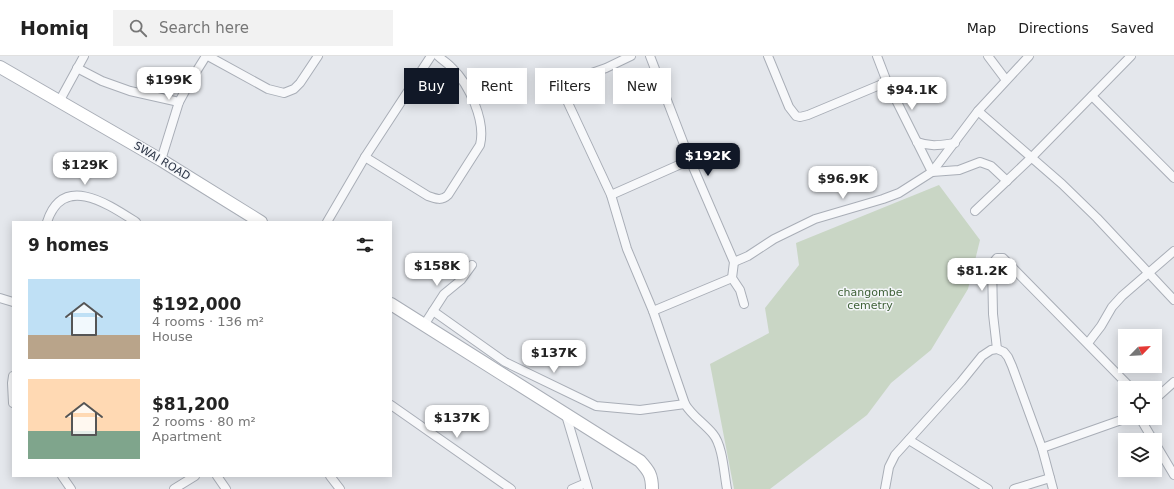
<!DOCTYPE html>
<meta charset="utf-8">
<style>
body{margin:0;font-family:"DejaVu Sans",sans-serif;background:#f2f2f2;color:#222;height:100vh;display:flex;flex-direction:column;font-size:15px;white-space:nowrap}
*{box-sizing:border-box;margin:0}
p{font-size:13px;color:#767676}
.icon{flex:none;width:22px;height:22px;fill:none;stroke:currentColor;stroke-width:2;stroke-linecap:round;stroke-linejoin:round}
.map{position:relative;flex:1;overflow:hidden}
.details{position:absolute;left:12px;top:165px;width:380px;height:256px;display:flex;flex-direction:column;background:#fff;border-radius:0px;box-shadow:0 2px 10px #0003}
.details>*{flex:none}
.top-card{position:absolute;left:404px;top:12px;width:380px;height:36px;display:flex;gap:8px}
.needle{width:26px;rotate:65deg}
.buttons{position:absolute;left:1118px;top:273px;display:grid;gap:8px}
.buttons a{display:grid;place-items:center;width:44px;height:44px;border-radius:0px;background:#fff;box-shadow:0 2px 10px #0003;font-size:20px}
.price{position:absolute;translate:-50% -34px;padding:0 9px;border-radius:8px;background:#fff;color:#222;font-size:13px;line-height:26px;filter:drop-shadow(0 1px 2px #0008)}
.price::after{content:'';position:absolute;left:50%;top:24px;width:12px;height:9px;margin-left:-6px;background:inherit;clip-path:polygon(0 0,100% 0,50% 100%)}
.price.selected{background:#111827;color:#fff}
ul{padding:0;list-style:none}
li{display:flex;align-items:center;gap:12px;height:100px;padding:0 16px}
li span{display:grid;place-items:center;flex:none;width:112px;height:80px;border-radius:0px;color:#555}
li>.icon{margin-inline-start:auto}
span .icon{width:48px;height:48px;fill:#fffc;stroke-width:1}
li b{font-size:17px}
h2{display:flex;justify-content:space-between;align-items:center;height:48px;padding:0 16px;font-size:17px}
.tag{padding:0 14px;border-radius:0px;background:#fff;box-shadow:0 2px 10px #0003;font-size:14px;line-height:36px}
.tag.selected{background:#111827;color:#fff}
header{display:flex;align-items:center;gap:24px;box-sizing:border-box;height:56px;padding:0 20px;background:#fff;border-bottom:1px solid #e0e0e0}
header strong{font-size:19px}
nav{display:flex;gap:22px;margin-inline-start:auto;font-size:14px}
.search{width:280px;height:36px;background:#f2f2f2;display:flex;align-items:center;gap:10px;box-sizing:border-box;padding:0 14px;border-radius:0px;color:#767676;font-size:15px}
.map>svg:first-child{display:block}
</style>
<header>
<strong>Homiq</strong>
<div class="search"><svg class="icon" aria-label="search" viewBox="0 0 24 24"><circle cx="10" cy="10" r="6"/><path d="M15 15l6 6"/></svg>Search here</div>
<nav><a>Map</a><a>Directions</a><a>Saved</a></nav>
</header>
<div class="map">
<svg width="1174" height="433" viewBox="0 0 1174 433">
<rect width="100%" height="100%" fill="#e4e7ec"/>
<polygon fill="#c9d6c5" points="939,129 980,184 968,233 931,294 891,327 867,359 770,433 734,433 710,308 769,277 765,252 799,209 796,187"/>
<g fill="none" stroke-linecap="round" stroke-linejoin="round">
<g stroke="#a9aeb7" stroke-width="10">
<g id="street">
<polyline points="208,0 268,33 284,37 294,33 300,27 318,0"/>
<path d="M631 0 606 12 566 26 561 30 562 34 611 139 627 193 653 255 685 348C692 360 704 367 713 378 723 390 724 418 727 433"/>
<polyline points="650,0 690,104 734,206 732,222 740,234 744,248"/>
<polyline points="768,0 789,51 796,60 800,61 808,59 887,26"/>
<polyline points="877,0 887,26 932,116 959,114 980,106 991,110 1007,125"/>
<polyline points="988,0 1006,24"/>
<polyline points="77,12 102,25 130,35 179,46"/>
<polyline points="1092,40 1174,122"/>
<polyline points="60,44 84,0"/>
<polyline points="978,55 1062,128 1097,162 1174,244"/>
<path d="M917 86C931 91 940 89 955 87"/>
<path d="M365 101 428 140C436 143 442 145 448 139L480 89C486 65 469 28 452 12 448 7 442 4 438 0"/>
<polyline points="161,104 179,46 191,24 206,0"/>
<polyline points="611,139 690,104"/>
<polyline points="975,155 1032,101 1131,0"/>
<path d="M47 166C63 117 108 148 136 166"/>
<polyline points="327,166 365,101 431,0"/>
<polyline points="734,206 748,200 774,183 815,163 883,143 899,137 932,116 978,55 1029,0"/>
<polyline points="0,242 13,246"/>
<polyline points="433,255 505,306 596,350 640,354 685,348"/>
<polyline points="653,255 732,222"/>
<polyline points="424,269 444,238 461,224 472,209"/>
<polyline points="1088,287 1101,270 1112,251 1122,240 1174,195"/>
<polyline points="997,293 993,258 992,208 997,202 1003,202 1131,332"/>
<polyline points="13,320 12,327 13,347"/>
<polyline points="1155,343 1174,326"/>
<polyline points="391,349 511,433"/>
<polyline points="566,359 588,433"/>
<polyline points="1140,362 1153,384"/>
<polyline points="909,384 988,433"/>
<polyline points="1155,387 1174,419"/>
<polyline points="1042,392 1127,362"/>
<polyline points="62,420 71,433"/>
<polyline points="217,420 226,433"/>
<polyline points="330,420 340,433"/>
<polyline points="174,433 195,420"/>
<polyline points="572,433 586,427"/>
<polyline points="885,433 889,411 895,399 961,326 982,300 991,294 997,293 1004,296 1008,301 1012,310 1042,392 1053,433"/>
<polyline points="1014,433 1050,422"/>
</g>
</g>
<g stroke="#a9aeb7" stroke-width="14">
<g id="secondary">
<polyline points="0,11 161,104 261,166"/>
<path d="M391 248 640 405C649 415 652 419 652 433"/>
</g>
</g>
<use href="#street" stroke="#f7f8fa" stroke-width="8"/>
<use href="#secondary" stroke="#fff" stroke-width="12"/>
</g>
<g text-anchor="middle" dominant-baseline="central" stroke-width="3" stroke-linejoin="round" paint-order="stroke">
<g font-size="11" fill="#2b3445" stroke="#f4f6f9">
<text transform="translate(162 105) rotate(31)">SWAI ROAD</text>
</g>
<g font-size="11" fill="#3f6138" stroke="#f4f6f9">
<text x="870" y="236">changombe<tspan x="870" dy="13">cemetry</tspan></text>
</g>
</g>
</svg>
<div class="buttons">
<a><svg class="needle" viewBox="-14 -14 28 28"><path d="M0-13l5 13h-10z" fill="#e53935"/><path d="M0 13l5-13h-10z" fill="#767676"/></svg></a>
<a><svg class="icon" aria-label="locate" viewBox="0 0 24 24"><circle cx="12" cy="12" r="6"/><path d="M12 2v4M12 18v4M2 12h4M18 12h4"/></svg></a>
<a><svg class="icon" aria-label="layers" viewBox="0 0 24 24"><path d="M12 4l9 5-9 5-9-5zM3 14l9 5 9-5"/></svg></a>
</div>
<b class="price" style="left:169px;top:45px">$199K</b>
<b class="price" style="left:912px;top:55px">$94.1K</b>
<b class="price selected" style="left:708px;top:121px">$192K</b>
<b class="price" style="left:85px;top:130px">$129K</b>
<b class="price" style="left:843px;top:144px">$96.9K</b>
<b class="price" style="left:437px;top:231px">$158K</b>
<b class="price" style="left:982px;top:236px">$81.2K</b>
<b class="price" style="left:554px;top:318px">$137K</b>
<b class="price" style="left:457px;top:383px">$137K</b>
<div class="top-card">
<a class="tag selected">Buy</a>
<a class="tag">Rent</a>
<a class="tag">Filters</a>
<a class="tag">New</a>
</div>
<section class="details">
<h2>9 homes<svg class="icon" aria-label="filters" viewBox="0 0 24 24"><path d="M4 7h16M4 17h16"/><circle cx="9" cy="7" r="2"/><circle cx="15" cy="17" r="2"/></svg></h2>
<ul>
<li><span style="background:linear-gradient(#bfe0f5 70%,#b9a48a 0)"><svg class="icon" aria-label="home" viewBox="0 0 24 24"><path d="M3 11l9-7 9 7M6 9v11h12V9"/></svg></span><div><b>$192,000</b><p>4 rooms · 136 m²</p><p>House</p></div></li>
<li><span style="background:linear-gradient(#ffd9b3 65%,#7fa58c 0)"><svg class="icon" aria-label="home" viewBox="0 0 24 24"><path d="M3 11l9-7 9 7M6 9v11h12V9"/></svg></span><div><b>$81,200</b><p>2 rooms · 80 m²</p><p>Apartment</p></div></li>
</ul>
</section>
</div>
